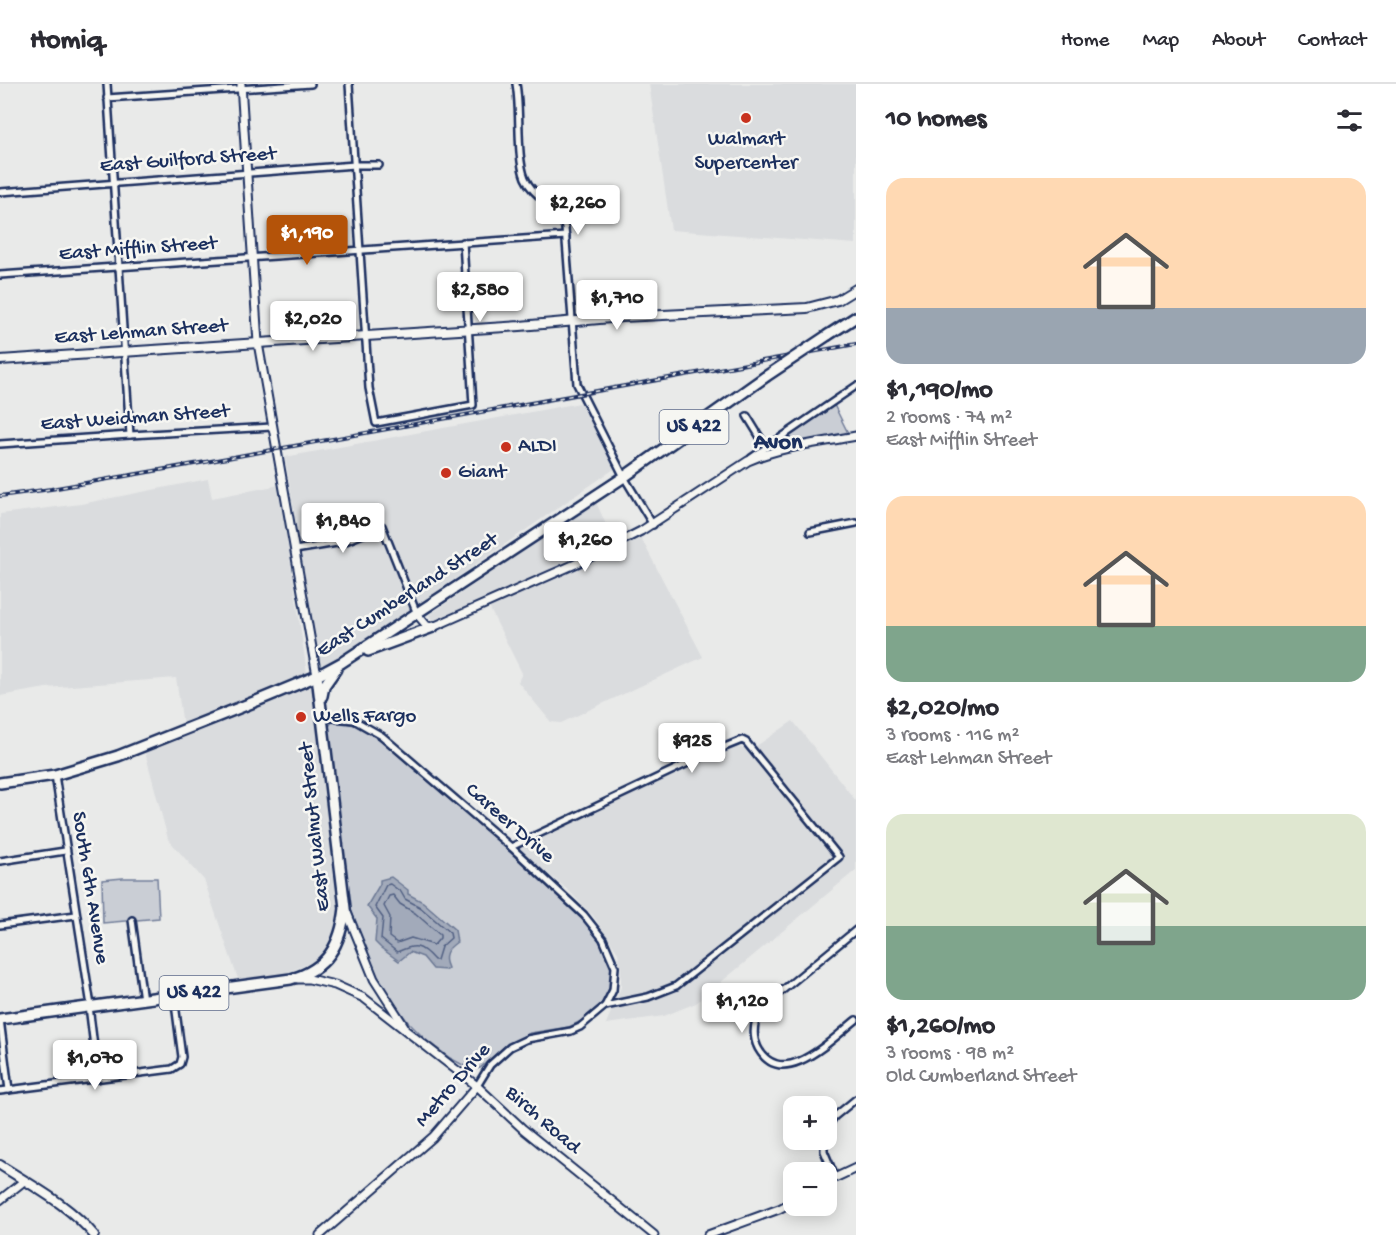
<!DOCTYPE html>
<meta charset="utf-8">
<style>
body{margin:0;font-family:"Gochi Hand",sans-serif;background:#f2f2f3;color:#2b2b33;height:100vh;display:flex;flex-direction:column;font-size:22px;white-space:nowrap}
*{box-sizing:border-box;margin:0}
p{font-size:20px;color:#7c7c81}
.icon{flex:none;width:33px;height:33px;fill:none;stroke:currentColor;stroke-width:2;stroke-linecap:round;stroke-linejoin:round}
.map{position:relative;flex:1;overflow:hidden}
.details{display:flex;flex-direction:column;background:#fff;width:540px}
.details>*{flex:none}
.buttons{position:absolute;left:783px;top:1012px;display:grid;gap:12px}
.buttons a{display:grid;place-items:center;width:54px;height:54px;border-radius:12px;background:#fff;box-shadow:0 3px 15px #0003;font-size:30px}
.price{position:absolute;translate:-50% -51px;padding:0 14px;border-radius:6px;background:#fff;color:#222;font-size:20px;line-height:39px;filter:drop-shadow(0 2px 3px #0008)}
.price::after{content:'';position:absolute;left:50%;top:36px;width:18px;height:14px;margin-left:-9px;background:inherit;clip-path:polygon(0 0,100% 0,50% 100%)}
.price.selected{background:#b45309;color:#fff}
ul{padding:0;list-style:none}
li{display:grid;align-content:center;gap:12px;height:318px;padding:0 30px}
li span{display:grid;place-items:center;height:186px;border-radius:18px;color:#555}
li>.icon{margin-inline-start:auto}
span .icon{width:108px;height:108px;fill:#fffc;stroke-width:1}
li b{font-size:26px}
h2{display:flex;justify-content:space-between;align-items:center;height:72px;padding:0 30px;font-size:26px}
header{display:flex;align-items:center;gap:36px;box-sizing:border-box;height:84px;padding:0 30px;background:#fff;border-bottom:2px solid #e1e1e2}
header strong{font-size:28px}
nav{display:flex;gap:33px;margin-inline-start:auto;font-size:21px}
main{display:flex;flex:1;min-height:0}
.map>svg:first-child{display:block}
</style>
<header>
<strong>Homiq</strong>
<nav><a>Home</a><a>Map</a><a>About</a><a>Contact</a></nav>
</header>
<main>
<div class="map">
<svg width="856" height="1151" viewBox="0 0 856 1151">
<rect width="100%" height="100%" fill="#e9eae9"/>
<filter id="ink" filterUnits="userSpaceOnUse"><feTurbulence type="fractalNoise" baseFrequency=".0167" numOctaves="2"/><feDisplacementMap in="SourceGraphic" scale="12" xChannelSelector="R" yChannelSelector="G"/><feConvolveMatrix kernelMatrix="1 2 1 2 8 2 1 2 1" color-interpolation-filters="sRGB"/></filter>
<g filter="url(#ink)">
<g fill="#dadcde">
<polygon points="649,0 856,0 856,160 671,146"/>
<polygon points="580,319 615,381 614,385 349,568 325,581 319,579 285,373"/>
<polygon points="208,395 212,414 280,401 307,590 183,641 176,594 46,604 0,612 0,430 81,420"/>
<polygon points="596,418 612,454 488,516 436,537 433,537 430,533 429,531"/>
<polygon points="641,454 703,573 561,639 551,638 518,598 522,589 489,523"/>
<polygon points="304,603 313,604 315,608 319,671 340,821 339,844 334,857 320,875 284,890 238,895 204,796 168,755 145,668"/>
<polygon points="793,637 856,717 856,786 696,919 664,932 606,940 621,903 621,885 618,869 594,833 569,807 518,764 734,663 744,664 749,667"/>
</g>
<g fill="#caced5" stroke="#727e9a" stroke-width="1.5">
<polygon points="834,321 848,349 769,364"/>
<polygon points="336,637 355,641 376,652 528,783 593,846 612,879 613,889 610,904 602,919 581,937 569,943 530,949 505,962 480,984 472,986 450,974 425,955 408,938 386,908 371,882 349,820 327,645 332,638"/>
<polygon points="123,794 157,794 159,834 103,839 102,796"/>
</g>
<path fill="#a2aaba" stroke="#6c7995" stroke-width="1.5" d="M391 793 408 806V810L423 818 455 846 457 858C447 865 442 871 448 884L446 886 433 885 423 873 410 868 399 877 381 864 375 858 377 835 367 822 380 800V796Z"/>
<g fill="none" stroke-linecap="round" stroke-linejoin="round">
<g stroke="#516083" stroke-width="1.5">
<path d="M390 800 401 808 405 815 420 823 450 849 451 854 441 863 437 876H434C420 860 415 860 397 868L381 855 383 834 375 823 386 801Z"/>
<polygon points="393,811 400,820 415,829 440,851 440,854 434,861 411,854 397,859 389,853 390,833 384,822 389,812"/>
</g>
<g stroke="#1b2f5e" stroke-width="10">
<g id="minor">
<polyline points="107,0 130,351"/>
<polyline points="349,0 369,304 376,339 473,321 463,158"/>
<path d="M516 0C521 26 516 72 525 94 534 115 559 121 565 144L577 300 624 393 653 441"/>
<polyline points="107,14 311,0"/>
<polyline points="0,108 355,81 379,81"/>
<polyline points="0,191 566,152"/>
<polyline points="747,332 766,363"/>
<polyline points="0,360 130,351 272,343"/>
<polyline points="751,374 856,302"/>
<polyline points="810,448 856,439"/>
<polyline points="295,466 343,458 382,442 417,530"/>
<polyline points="322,633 354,636 382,652 511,763 584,831 603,855 615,883 613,906 605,922"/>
<polyline points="55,691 91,922"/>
<polyline points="0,777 65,767"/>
<polyline points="132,836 143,916"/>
<polyline points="0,841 76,831"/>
<path d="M856 846 761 924C754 937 751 950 758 964 782 1008 833 954 856 936"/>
<polyline points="89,922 98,995"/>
<polyline points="0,935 9,1006"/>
<polyline points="477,1002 490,981 510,963 527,955 571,947 580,943 605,922 648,913 676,902 839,773 746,658 742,656 705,671 511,763"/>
<polyline points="0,1007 172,985 180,980 182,973 174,912"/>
<polyline points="826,1045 834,1033 856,1015"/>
<polyline points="824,1056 824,1067 835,1093"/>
</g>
</g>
<g stroke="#1b2f5e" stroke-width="11">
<g id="tertiary">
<polyline points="241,0 258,259 317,592"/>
<path d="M417 530 427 542 433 543 582 477 641 447 748 377C782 362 820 359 856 352"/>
<polyline points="346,826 374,895 404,942"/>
<polyline points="298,895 309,895 335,901 364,914 477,1002 523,1045 654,1151"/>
<polyline points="826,1098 856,1084"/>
<polyline points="0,1116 24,1097"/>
<polyline points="320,1151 433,1053 477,1002"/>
<polyline points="708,1151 779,1125 794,1117"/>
</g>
</g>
<g stroke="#1b2f5e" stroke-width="12">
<g id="secondary">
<polyline points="0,276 520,242 622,233 807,224 838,216 856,205"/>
<path d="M0 1081C34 1103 68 1120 94 1151"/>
</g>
</g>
<g stroke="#1b2f5e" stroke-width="14">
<g id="trunk">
<polyline points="828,251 856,233"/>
<polyline points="368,567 433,543"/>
<polyline points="322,612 324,602 336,585"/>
<polyline points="0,699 55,691 118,672 259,616 317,592 341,579 624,393 765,293"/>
<path d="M0 935 291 895C328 885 341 860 345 824L317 592"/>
</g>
</g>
<use href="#minor" stroke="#f6f6f2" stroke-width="5"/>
<use href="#tertiary" stroke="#f6f6f2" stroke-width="7"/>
<use href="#secondary" stroke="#f6f6f2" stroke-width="8"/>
<use href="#trunk" stroke="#f6f6f2" stroke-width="9"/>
<g stroke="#1b2f5e" stroke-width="4">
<polyline id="rail" points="0,412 51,405 200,379 856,260"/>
</g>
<use href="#rail" stroke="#f6f6f2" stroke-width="1.5" stroke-dasharray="4.5" stroke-linecap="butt"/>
<g stroke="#1b2f5e" stroke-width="14" stroke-linecap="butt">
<polyline id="trunk-bridge" points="765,293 828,251"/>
</g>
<use href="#trunk-bridge" stroke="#f6f6f2" stroke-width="9"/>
</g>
</g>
<g fill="#c8321e" stroke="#f6f6f2" stroke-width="2">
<circle cx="746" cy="34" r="6"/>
<circle cx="506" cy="363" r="6"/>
<circle cx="446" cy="389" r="6"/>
<circle cx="301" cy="633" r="6"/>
</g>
<g text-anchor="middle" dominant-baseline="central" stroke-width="5" stroke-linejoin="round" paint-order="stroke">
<g fill="#f6f6f2" stroke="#5d6b8a" stroke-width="1.5">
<rect x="659.5" y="326" width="69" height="34" rx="4.5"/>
<rect x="159.5" y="892" width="69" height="34" rx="4.5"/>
</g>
<g font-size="20" font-weight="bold" fill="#1b2f5e">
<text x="694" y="343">US 422</text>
<text x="194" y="909">US 422</text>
</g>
<g font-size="21" fill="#1b2f5e" stroke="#f6f6f2" text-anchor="start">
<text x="746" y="56" text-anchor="middle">Walmart<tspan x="746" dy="24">Supercenter</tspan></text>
<text x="518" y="363">ALDI</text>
<text x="458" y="389">Giant</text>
<text x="313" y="633">Wells Fargo</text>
</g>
<g font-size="21" fill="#1b2f5e" stroke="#f6f6f2">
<text transform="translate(188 77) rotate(-4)">East Guilford Street</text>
<text transform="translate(138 166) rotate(-4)">East Mifflin Street</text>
<text transform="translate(141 249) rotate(-4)">East Lehman Street</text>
<text transform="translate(135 335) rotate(-4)">East Weidman Street</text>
<text transform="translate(408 512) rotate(-33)">East Cumberland Street</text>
<text transform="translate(509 740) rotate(41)">Career Drive</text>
<text transform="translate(316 743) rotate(-96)">East Walnut Street</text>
<text transform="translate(89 804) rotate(81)">South 6th Avenue</text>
<text transform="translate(454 1002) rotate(-49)">Metro Drive</text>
<text transform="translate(542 1037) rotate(41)">Birch Road</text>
</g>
<g font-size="24" font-weight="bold" fill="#1b2f5e" stroke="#f6f6f2">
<text x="778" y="359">Avon</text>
</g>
</g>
</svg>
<div class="buttons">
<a>+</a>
<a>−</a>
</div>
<b class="price" style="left:578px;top:152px">$2,260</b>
<b class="price selected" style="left:307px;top:182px">$1,190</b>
<b class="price" style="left:480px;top:239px">$2,580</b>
<b class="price" style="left:617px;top:247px">$1,710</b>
<b class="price" style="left:313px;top:268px">$2,020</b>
<b class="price" style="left:343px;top:470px">$1,840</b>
<b class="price" style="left:585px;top:489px">$1,260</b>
<b class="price" style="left:692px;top:690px">$925</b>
<b class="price" style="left:742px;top:950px">$1,120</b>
<b class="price" style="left:95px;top:1007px">$1,070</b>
</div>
<section class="details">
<h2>10 homes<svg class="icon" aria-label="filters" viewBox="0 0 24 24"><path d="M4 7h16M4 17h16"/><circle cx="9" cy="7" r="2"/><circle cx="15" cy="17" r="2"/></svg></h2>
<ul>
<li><span style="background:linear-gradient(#ffd9b3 70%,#9aa5b1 0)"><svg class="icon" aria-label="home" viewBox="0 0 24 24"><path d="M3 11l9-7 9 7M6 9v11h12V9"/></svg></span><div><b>$1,190/mo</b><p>2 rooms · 74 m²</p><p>East Mifflin Street</p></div></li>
<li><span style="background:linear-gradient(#ffd9b3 70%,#7fa58c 0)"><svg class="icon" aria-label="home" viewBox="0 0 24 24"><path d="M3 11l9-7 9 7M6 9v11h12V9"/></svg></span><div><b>$2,020/mo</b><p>3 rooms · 116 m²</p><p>East Lehman Street</p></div></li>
<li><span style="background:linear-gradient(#dfe7d0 60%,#7fa58c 0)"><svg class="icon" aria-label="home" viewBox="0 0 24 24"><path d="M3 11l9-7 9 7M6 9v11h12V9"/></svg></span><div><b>$1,260/mo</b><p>3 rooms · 98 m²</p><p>Old Cumberland Street</p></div></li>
</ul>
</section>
</main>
